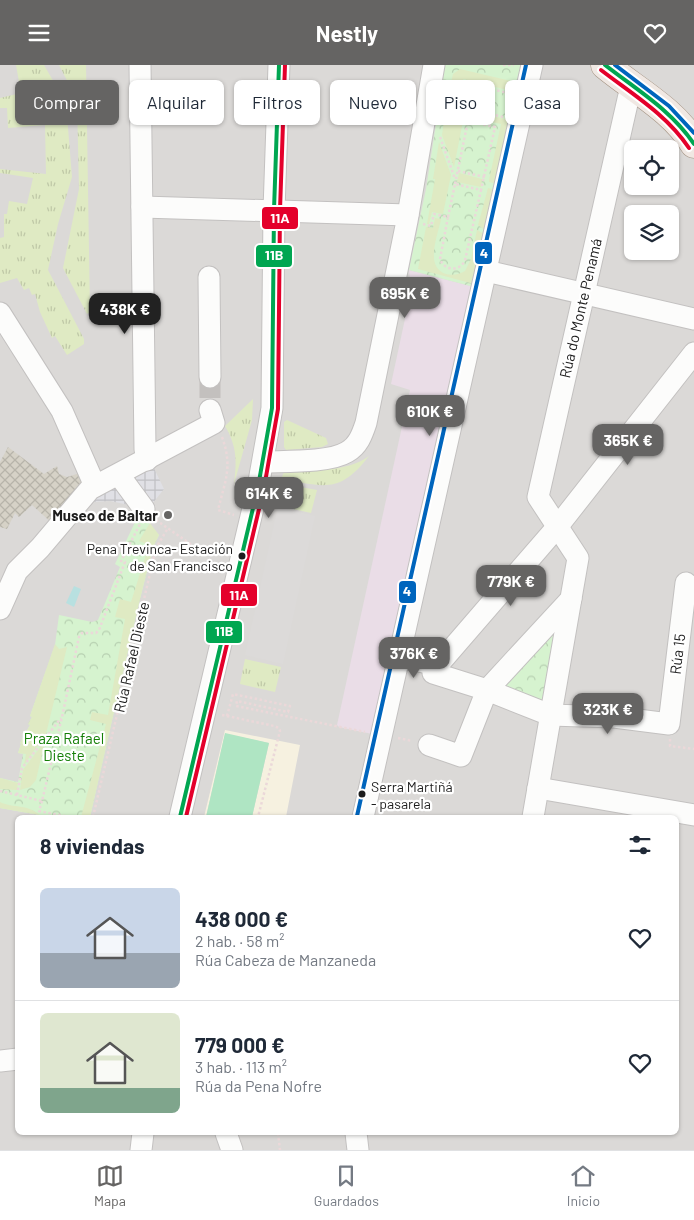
<!DOCTYPE html>
<html lang="es">
<meta charset="utf-8">
<style>
body{margin:0;font-family:Barlow,sans-serif;background:#f2f2f3;color:#1f2937;height:100vh;display:flex;flex-direction:column;font-size:19px;white-space:nowrap}
*{box-sizing:border-box;margin:0}
p{font-size:16px;color:#747a83}
.icon{flex:none;width:28px;height:28px;fill:none;stroke:currentColor;stroke-width:2;stroke-linecap:round;stroke-linejoin:round}
.map{position:relative;flex:1;overflow:hidden}
.panel{position:absolute;left:15px;top:750px;width:664px;height:320px;display:flex;flex-direction:column;background:#fff;border-radius:8px;box-shadow:0 1px 4px #0004}
.panel>*{flex:none}
.top-card{position:absolute;left:15px;top:15px;width:665px;height:45px;display:flex;gap:10px}
.controls{position:absolute;left:624px;top:75px;display:grid;gap:10px}
.controls a{display:grid;place-items:center;width:55px;height:55px;border-radius:8px;background:#fff;box-shadow:0 1px 4px #0004;font-size:25px}
.price{position:absolute;translate:-50% -42px;padding:0 11px;border-radius:10px;background:#656463;color:#fff;font-size:16px;line-height:32px;filter:drop-shadow(0 1px 2px #0008)}
.price::after{content:'';position:absolute;left:50%;top:30px;width:15px;height:11px;margin-left:-8px;background:inherit;clip-path:polygon(0 0,100% 0,50% 100%)}
.price.active{background:#222;color:#fff}
ul{padding:0;list-style:none}
li{display:flex;align-items:center;gap:15px;height:125px;padding:0 25px}
li+li{border-top:1px solid #e0e1e3}
li span{display:grid;place-items:center;flex:none;width:140px;height:100px;border-radius:8px;color:#555}
li>.icon{margin-inline-start:auto}
span .icon{width:60px;height:60px;fill:#fffc;stroke-width:1}
li b{font-size:21px}
h2{display:flex;justify-content:space-between;align-items:center;height:60px;padding:0 25px;font-size:21px}
.pill{padding:0 18px;border-radius:8px;background:#fff;box-shadow:0 1px 4px #0004;font-size:18px;line-height:45px}
.pill.active{background:#656463;color:#fff}
header{display:flex;justify-content:space-between;align-items:center;height:65px;padding:0 25px;background:#656463;color:#fff;font-size:22px;font-weight:700}
.tabs{display:flex;justify-content:space-around;align-items:center;height:70px;border-top:1px solid #e0e1e3;background:#fff;font-size:14px;color:#747a83}
.tabs a{display:grid;justify-items:center;gap:2px}
.tabs .active{color:#656463}
.map>svg:first-child{display:block}
</style>
<header><svg class="icon" aria-label="menu" viewBox="0 0 24 24"><path d="M4 6h16M4 12h16M4 18h16"/></svg>Nestly<svg class="icon" aria-label="heart" viewBox="0 0 24 24"><path d="M12 20l-8-8c-3-5 5-10 8-4 3-6 11-1 8 4z"/></svg></header>
<div class="map">
<svg width="694" height="1085" viewBox="0 0 694 1085">
<defs>
<pattern id="construction-cross-hatch" width="8" height="8" patternUnits="userSpaceOnUse" patternTransform="scale(1.25)"><rect width="8" height="8" fill="#d6d2c7"/><path d="M0 0l8 8M0 8l8-8" fill="none" stroke="#b7b4aa"/></pattern>
<pattern id="grass-tufts" width="24" height="20" patternUnits="userSpaceOnUse" patternTransform="scale(1.25)"><rect width="24" height="20" fill="#dfeac3"/><path d="M3 7l-1-3M5 7V3M7 7l1-3M15 17l-1-3M17 17v-4M19 17l1-3" fill="none" stroke="#bfc8a7"/></pattern>
<pattern id="park-crowns" width="20" height="18" patternUnits="userSpaceOnUse" patternTransform="scale(1.25)"><rect width="20" height="18" fill="#d6f3cf"/><path d="M2 6a3 3 0 1 1 6 0M12 15a3 3 0 1 1 6 0" fill="none" stroke="#b7d0b1"/></pattern>
<pattern id="plaza-grid" width="8" height="8" patternUnits="userSpaceOnUse" patternTransform="scale(1.25)"><rect width="8" height="8" fill="#e0e0e5"/><path d="M0 4h8M4 0v8" fill="none" stroke="#c0c0c4"/></pattern>
</defs>
<rect width="100%" height="100%" fill="#ece9e6"/>
<path fill="#dbd9d7" fill-rule="evenodd" d="M0 0H694V1085H0ZM632 84H670V121H632ZM632 149H670V186H632ZM18 752H676V1068H18Z"/>
<polygon fill="#f6f1e0" points="225,665 300,680 286,752 252,752 269,678 225,669 206,752 204,752"/>
<polygon fill="#eadde7" points="409,205 478,223 377,670 339,662 337,660 410,325 391,319 411,226"/>
<polygon fill="url(#construction-cross-hatch)" points="8,382 44,409 57,401 59,409 67,412 83,407 84,418 54,460 32,440 19,452 15,448 7,464 0,462 0,397"/>
<g fill="url(#grass-tufts)">
<polygon points="16,0 44,0 66,38 72,112 58,159 48,205 84,274 84,279 67,290 55,271 52,273 40,247 35,229 32,230 29,223 24,225 17,213 0,218 0,173 4,172 4,149 7,149 9,136 27,139 33,113 0,108 0,104 46,109 45,60 8,63 7,43 0,43 0,33 21,28"/>
<polygon points="59,0 86,0 90,247 87,249 63,203 79,124 77,36 75,35 75,31"/>
<path d="M253 334 252 355 234 419C237 397 237 381 225 361Z"/>
<polygon points="287,355 326,373 328,379 322,382 286,385 284,382 284,357"/>
<path d="M369 391C339 430 324 421 281 414L284 407 286 406C313 404 346 408 369 391Z"/>
<polygon points="284,419 317,425 311,448 280,441"/>
<polygon points="245,594 281,602 275,627 240,619"/>
</g>
<g fill="url(#park-crowns)">
<polygon points="445,0 529,0 478,223 409,205 426,124"/>
<polygon points="140,447 159,470 153,482 137,546 90,752 50,752 0,743 0,713 18,717 23,689 18,688 21,679 20,678 30,660 28,659 32,652 30,651 55,580 59,550 92,557 98,555 120,502 115,499"/>
<polygon points="558,556 545,639 502,620"/>
</g>
<g fill="#dfeac3">
<polygon points="460,4 519,18 515,50 508,47 512,30 511,26 464,14 461,16 456,37 446,42 453,9"/>
<polygon points="457,43 505,54 508,52 512,53 497,119 489,117 489,115 501,59 464,51 454,102 442,70 445,49"/>
<polygon points="439,77 451,110 443,149 432,147 429,159 427,159 435,114 433,114"/>
<polygon points="459,108 482,114 481,122 457,117"/>
<polygon points="488,123 495,125 486,166 478,160"/>
<path d="M435 153 441 154C438 170 424 202 446 209 452 211 460 209 465 206L471 194 477 165 486 170 474 219 418 204 426 162 433 163Z"/>
<polygon points="150,458 159,470 153,482 137,546 90,752 81,752 106,659 90,655 92,647 108,650 125,554 115,552 120,534 131,537 149,480 139,476"/>
<polygon points="55,579 59,584 67,582 46,669 24,700 26,689 18,688 21,679 20,678 30,660 28,659 32,652 30,651"/>
<polygon points="45,676 36,715 30,722 20,725 23,705"/>
<polygon points="0,713 18,718 17,725 0,724"/>
<path d="M0 737C15 744 25 738 40 750L0 743Z"/>
</g>
<polygon fill="#afe5c3" points="225,668 269,678 252,752 206,752"/>
<polygon fill="#dcdad9" points="278,442 315,451 283,599 245,590"/>
<polygon fill="url(#plaza-grid)" points="151,397 164,424 148,444 110,436 91,437 85,418"/>
<polygon fill="#b8e0e0" points="74,521 81,524 74,542 66,538"/>
<g fill="none" stroke-linecap="round" stroke-linejoin="round">
<polyline stroke="#c3c0be" stroke-width="21" stroke-dasharray="21 11" stroke-linecap="butt" points="210,312 210,345"/>
<g stroke="#c3c1c0" stroke-width="23">
<g id="minor">
<polyline points="140,0 145,384 147,395"/>
<polyline points="142,142 408,150"/>
<polyline points="486,206 694,254"/>
<polyline points="209,212 210,312"/>
<polyline points="0,248 62,346 95,421"/>
<path d="M263 397C284 396 329 398 347 387 358 381 362 370 366 358L407 156 434 0"/>
<polyline points="119,410 144,444"/>
<polyline points="686,518 669,659 614,652 550,650 487,625 433,608 438,600 558,461 694,288"/>
<polyline points="0,544 17,506 40,483 90,424 214,358 210,345"/>
<polyline points="399,592 438,600"/>
<polyline points="429,680 461,691 487,625 571,534"/>
<polyline points="538,723 694,750"/>
<polyline points="180,752 258,422 272,343 274,145 279,0"/>
<polyline points="363,752 532,0"/>
<polyline points="533,752 578,493 538,432 631,21"/>
<polyline points="0,996 18,994"/>
<polyline points="226,1068 232,1085"/>
<polyline points="356,1068 358,1085"/>
<polyline points="141,1085 143,1068"/>
</g>
</g>
<g stroke="#a29282" stroke-width="29">
<path id="major" d="M605 0C635 25 674 45 694 79"/>
</g>
<g stroke="#ebd8d9" stroke-width="2.5" stroke-dasharray="2.5 2.5" stroke-linecap="butt">
<polyline points="503,0 514,0"/>
<polyline points="443,47 458,40"/>
<polyline points="503,52 458,41 458,39 462,19 464,18 508,28"/>
<polyline points="440,72 454,111 456,112"/>
<polyline points="458,106 485,112"/>
<polyline points="455,119 468,56 495,62 481,125"/>
<path d="M423 159 431 161 434 149 448 152 455 119 481 125 465 195C460 207 444 206 440 194L448 152"/>
<path d="M222 372C233 402 225 416 218 445L234 450"/>
<polyline points="156,455 202,487"/>
<polyline points="222,650 227,651 233,629 290,641 288,647 237,636 236,641 365,667"/>
<polyline points="227,651 274,661 279,663 280,666 258,752"/>
<polyline points="398,673 412,676"/>
<polyline points="670,674 670,681 694,684"/>
<polyline points="0,726 42,736 62,652 79,572 82,568 96,568 99,565 125,497 121,496 140,459"/>
<polyline points="17,730 22,703 61,653"/>
<polyline points="42,736 39,746 69,752"/>
<polyline points="93,752 156,483 168,463"/>
<polyline points="278,1068 280,1085"/>
</g>
<use href="#minor" stroke="#fcfcfb" stroke-width="21"/>
<use href="#major" stroke="#f0e8e3" stroke-width="28"/>
<g stroke="#fff" stroke-width="8">
<g id="bus-1">
<path d="M605 0C637 25 671 45 694 79"/>
<polyline points="180,752 258,422 272,343 274,145 279,0"/>
</g>
</g>
<g stroke="#fff" stroke-width="8">
<g id="bus-2">
<path d="M601 5C632 29 666 49 689 83"/>
<polyline points="186,752 264,423 278,344 280,145 285,0"/>
</g>
</g>
<g stroke="#fff" stroke-width="8">
<g id="bus-3">
<polyline points="615,0 669,41 694,68"/>
<polyline points="357,751 526,0"/>
</g>
</g>
<use href="#bus-1" stroke="#00a651" stroke-width="4"/>
<use href="#bus-2" stroke="#e4002b" stroke-width="4"/>
<use href="#bus-3" stroke="#0065bd" stroke-width="4"/>
</g>
<circle fill="#656463" stroke="#fff" stroke-width="2" cx="168" cy="450" r="5"/>
<g fill="#1d1d1d" stroke="#fff" stroke-width="2">
<circle cx="242" cy="491" r="4.5"/>
<circle cx="362" cy="729" r="4.5"/>
</g>
<g text-anchor="middle" dominant-baseline="central" stroke-width="4.5" stroke-linejoin="round" paint-order="stroke">
<g font-size="14" fill="#1d1d1d" stroke="#fff" text-anchor="end">
<text x="233" y="483">Pena Trevinca- Estación<tspan x="233" dy="17">de San Francisco</tspan></text>
<text x="371" y="721" text-anchor="start">Serra Martiñá<tspan x="371" dy="17">- pasarela</tspan></text>
</g>
<g font-size="15" fill="#1d1d1d" stroke="#fff">
<text transform="translate(580 243) rotate(-77)">Rúa do Monte Penamá</text>
<text transform="translate(677 589) rotate(-83)">Rúa 15</text>
<text transform="translate(131 592) rotate(-77)">Rúa Rafael Dieste</text>
</g>
<g font-size="15" font-weight="bold" fill="#1d1d1d" stroke="#fff" text-anchor="end">
<text x="158" y="450">Museo de Baltar</text>
</g>
<g font-size="15" fill="#147f07" stroke="#fff">
<text x="64" y="673">Praza Rafael<tspan x="64" dy="17">Dieste</tspan></text>
</g>
</g>
<g stroke="#fff" stroke-width="2">
<rect x="261" y="141" width="38" height="24" rx="5" fill="#e4002b"/>
<rect x="474" y="176" width="19" height="24" rx="5" fill="#0065bd"/>
<rect x="255" y="179" width="38" height="24" rx="5" fill="#00a651"/>
<rect x="398" y="515" width="19" height="24" rx="5" fill="#0065bd"/>
<rect x="220" y="518" width="38" height="24" rx="5" fill="#e4002b"/>
<rect x="205" y="555" width="38" height="24" rx="5" fill="#00a651"/>
</g>
<g font-size="14" text-anchor="middle" font-weight="bold" fill="#fff">
<text x="280" y="158">11A</text>
<text x="484" y="193">4</text>
<text x="274" y="195">11B</text>
<text x="407" y="531">4</text>
<text x="239" y="535">11A</text>
<text x="224" y="571">11B</text>
</g>
</svg>
<div class="controls">
<a><svg class="icon" aria-label="locate" viewBox="0 0 24 24"><circle cx="12" cy="12" r="6"/><path d="M12 2v4M12 18v4M2 12h4M18 12h4"/></svg></a>
<a><svg class="icon" aria-label="layers" viewBox="0 0 24 24"><path d="M12 4l9 5-9 5-9-5zM3 14l9 5 9-5"/></svg></a>
</div>
<b class="price" style="left:405px;top:254px">695K €</b>
<b class="price active" style="left:125px;top:270px">438K €</b>
<b class="price" style="left:430px;top:372px">610K €</b>
<b class="price" style="left:628px;top:401px">365K €</b>
<b class="price" style="left:269px;top:454px">614K €</b>
<b class="price" style="left:511px;top:542px">779K €</b>
<b class="price" style="left:414px;top:614px">376K €</b>
<b class="price" style="left:608px;top:670px">323K €</b>
<div class="top-card">
<a class="pill active">Comprar</a>
<a class="pill">Alquilar</a>
<a class="pill">Filtros</a>
<a class="pill">Nuevo</a>
<a class="pill">Piso</a>
<a class="pill">Casa</a>
</div>
<section class="panel">
<h2>8 viviendas<svg class="icon" aria-label="filters" viewBox="0 0 24 24"><path d="M4 7h16M4 17h16"/><circle cx="9" cy="7" r="2"/><circle cx="15" cy="17" r="2"/></svg></h2>
<ul>
<li><span style="background:linear-gradient(#c9d6e8 65%,#9aa5b1 0)"><svg class="icon" aria-label="home" viewBox="0 0 24 24"><path d="M3 11l9-7 9 7M6 9v11h12V9"/></svg></span><div><b>438 000 €</b><p>2 hab. · 58 m²</p><p>Rúa Cabeza de Manzaneda</p></div><svg class="icon" aria-label="heart" viewBox="0 0 24 24"><path d="M12 20l-8-8c-3-5 5-10 8-4 3-6 11-1 8 4z"/></svg></li>
<li><span style="background:linear-gradient(#dfe7d0 75%,#7fa58c 0)"><svg class="icon" aria-label="home" viewBox="0 0 24 24"><path d="M3 11l9-7 9 7M6 9v11h12V9"/></svg></span><div><b>779 000 €</b><p>3 hab. · 113 m²</p><p>Rúa da Pena Nofre</p></div><svg class="icon" aria-label="heart" viewBox="0 0 24 24"><path d="M12 20l-8-8c-3-5 5-10 8-4 3-6 11-1 8 4z"/></svg></li>
</ul>
</section>
</div>
<nav class="tabs">
<a class="active"><svg class="icon" aria-label="map" viewBox="0 0 24 24"><path d="M3 6l6-2 6 2 6-2v14l-6 2-6-2-6 2zM9 4v14M15 6v14"/></svg>Mapa</a>
<a><svg class="icon" aria-label="saved" viewBox="0 0 24 24"><path d="M7 4h10v16l-5-4-5 4z"/></svg>Guardados</a>
<a><svg class="icon" aria-label="home" viewBox="0 0 24 24"><path d="M3 11l9-7 9 7M6 9v11h12V9"/></svg>Inicio</a>
</nav>
